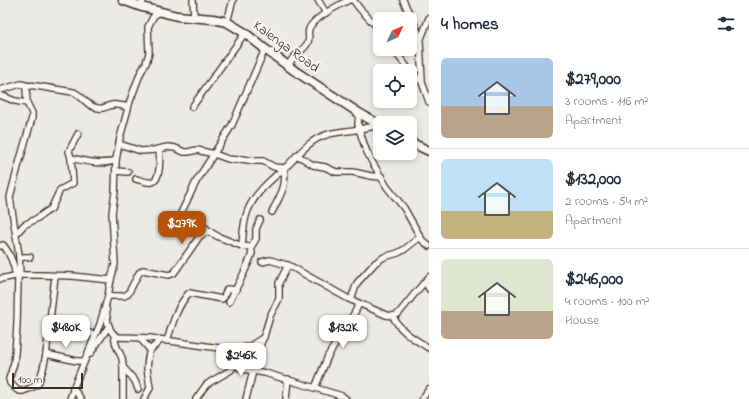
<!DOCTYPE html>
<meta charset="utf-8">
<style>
body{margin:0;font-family:"Indie Flower",sans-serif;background:#f6f6f7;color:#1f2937;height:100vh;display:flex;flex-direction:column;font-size:15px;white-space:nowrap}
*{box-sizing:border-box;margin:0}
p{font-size:13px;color:#747a83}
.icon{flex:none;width:22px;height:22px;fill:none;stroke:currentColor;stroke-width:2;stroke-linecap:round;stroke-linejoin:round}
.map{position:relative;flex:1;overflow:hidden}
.panel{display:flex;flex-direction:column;background:#fff;width:320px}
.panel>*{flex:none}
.needle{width:26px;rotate:46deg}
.tools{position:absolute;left:373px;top:12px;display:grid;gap:8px}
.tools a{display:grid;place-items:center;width:44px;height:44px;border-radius:6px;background:#fff;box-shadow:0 2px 6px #0003;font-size:20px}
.scale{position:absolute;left:12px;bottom:10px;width:71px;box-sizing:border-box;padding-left:4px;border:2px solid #3b2a1e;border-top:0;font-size:11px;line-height:14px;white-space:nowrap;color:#3b2a1e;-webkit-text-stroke:3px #f6f6f2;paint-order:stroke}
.price{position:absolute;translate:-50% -34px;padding:0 9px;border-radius:8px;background:#fff;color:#222;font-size:13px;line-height:26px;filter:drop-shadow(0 1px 2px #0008)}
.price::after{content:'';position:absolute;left:50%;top:24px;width:12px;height:9px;margin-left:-6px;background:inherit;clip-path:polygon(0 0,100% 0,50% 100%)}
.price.selected{background:#b45309;color:#fff}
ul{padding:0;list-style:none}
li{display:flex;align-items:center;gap:12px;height:100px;padding:0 12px}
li+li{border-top:1px solid #e0e1e3}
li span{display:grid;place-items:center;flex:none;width:112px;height:80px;border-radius:6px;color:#555}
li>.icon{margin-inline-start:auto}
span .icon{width:48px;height:48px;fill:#fffc;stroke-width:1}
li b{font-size:17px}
h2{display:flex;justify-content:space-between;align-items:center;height:48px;padding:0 12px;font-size:17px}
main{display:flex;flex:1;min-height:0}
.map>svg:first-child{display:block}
</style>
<main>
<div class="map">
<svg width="429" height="399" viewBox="0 0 429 399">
<rect width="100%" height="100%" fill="#ebeae5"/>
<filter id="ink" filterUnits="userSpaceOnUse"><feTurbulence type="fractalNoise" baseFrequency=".025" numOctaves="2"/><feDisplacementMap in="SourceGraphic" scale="8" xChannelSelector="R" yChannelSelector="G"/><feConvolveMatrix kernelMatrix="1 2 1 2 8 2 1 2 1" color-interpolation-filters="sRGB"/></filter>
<g filter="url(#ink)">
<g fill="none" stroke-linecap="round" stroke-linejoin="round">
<g stroke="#3b2a1e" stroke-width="8">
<g id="minor">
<polyline points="193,0 194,17"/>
<polyline points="318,0 326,13"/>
<polyline points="353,0 360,9 380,30"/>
<polyline points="403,0 417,30 420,41 422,82 429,102"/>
<polyline points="142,7 143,0"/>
<polyline points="227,22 233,0"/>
<polyline points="420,41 429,18"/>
<polyline points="393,49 410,71"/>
<path d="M288 66C290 62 292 59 295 56 299 52 304 49 307 44 311 38 307 35 309 29 313 18 339 5 349 0"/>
<polyline points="410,71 422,82"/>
<polyline points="0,90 21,84 29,86"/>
<polyline points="0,95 15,101 27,103"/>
<polyline points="192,107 245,33"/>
<polyline points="359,113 358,124 359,129 366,150 371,160 387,187 404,208 422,240 429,246"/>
<path d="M119 144 141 151 154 150 168 147 175 148 184 152H188L197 150 214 154 228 159 235 160 242 159 254 161H263L274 167 284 168C287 188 280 195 272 212"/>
<polyline points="296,156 302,158 313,165 325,167 336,172 353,172 371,176 382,177"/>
<path d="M71 158C85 161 103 166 116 160"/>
<polyline points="116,171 128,172"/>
<path d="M136 179C140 180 147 183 152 182 161 180 160 157 159 149"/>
<path d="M212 233C206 228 200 223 192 220 188 217 184 217 181 213L196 182 232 125 265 49"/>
<polyline points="16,234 24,225 36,219 46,212 51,209 60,190 73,183 71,158 69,151 78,134"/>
<path d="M0 246 3 245C11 254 14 265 16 276"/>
<path d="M242 246C243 234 243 222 248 210 256 191 273 178 288 165 299 154 309 141 323 136 335 131 347 132 359 129 366 128 373 126 380 126"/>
<polyline points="19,258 24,257 30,257"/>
<path d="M262 262 270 260 290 266 347 298 386 315C392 316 395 317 399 313L416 292 429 277"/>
<path d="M20 275 19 255 10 198 11 193 18 167 32 118V113L27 103 26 89C28 85 32 85 36 86L73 92C81 94 85 104 94 107 103 110 104 107 112 105 117 104 123 106 128 107"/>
<polyline points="18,276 17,325 15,353 14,363 9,379 10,383 16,389 19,391 23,391 31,388 38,384 43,369 46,355 55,276"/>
<polyline points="0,279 20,275 43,275 72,276 111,280"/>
<polyline points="425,282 429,289"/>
<polyline points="108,296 124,296 128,294 139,273 143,270 169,275 174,273 195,243 199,237 206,232 210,232 219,237 242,246 251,247 256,239 256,229 260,220"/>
<polyline points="351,300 357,283 375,263 384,257 398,253 405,249 420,237"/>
<polyline points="229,302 243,275 250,259 252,253 251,247"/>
<path d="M106 308C107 319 107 332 118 337L150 338 226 349H241L250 346 264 337"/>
<path d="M393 316C399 331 416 340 429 348"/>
<polyline points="50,321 59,326 65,328 81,330 95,335"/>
<polyline points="114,335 116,345 122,358 123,367 135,381 138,389"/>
<polyline points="140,338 150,350"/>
<path d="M167 341C172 325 177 306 189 293L222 299 224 297 227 289 236 290"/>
<polyline points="46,354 77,361 84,361"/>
<polyline points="90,354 109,326"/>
<polyline points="234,365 243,369 265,373 342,396 346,399"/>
<polyline points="73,388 81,399"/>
<polyline points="315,388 328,356 355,312 359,304"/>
<polyline points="70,399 75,384 100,324 108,296 111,279 113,272 115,264 112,213 115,192 116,160 120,138 130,101 140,74 146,63 149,53 148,27 153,17 159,12"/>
<polyline points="123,399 123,368"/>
<polyline points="144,399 150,388 147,368 148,358 150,350 161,340"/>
<polyline points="196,399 206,385 212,381 231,370 244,348"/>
<polyline points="246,399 253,371 255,359 265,333 270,316 279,299 279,283 288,265"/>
<polyline points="286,399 288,379"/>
<polyline points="422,399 429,389"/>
</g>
</g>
<g stroke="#3b2a1e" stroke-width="11">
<g id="secondary">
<polyline points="123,0 142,7 177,16 213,19 227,22 245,33 265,49 295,71 359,113 380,125"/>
<polyline points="410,142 429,151"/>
</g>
</g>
<use href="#minor" stroke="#f6f6f2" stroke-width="5.5"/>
<use href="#secondary" stroke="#f6f6f2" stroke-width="8"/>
</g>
</g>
<g text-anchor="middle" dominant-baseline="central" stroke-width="4" stroke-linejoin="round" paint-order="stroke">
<g font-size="14" fill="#3b2a1e" stroke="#f6f6f2">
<text transform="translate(286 47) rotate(36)">Kalenga Road</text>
</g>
</g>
</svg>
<div class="tools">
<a><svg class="needle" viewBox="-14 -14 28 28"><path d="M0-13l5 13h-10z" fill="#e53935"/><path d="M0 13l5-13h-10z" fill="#747a83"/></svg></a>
<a><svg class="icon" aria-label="locate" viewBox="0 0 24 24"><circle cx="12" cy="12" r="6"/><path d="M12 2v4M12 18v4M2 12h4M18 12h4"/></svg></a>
<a><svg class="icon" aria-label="layers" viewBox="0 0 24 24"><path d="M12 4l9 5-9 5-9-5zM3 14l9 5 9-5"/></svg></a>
</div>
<div class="scale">100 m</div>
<b class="price selected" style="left:182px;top:245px">$279K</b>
<b class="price" style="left:66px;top:349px">$480K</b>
<b class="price" style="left:343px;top:349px">$132K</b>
<b class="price" style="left:241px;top:377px">$246K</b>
</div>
<section class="panel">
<h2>4 homes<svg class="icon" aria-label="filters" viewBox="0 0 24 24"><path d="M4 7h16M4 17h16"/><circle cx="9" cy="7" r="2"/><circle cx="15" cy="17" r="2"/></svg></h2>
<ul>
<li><span style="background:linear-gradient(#a9c7e8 60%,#b9a48a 0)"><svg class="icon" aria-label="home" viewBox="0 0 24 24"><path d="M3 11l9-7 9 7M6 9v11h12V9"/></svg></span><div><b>$279,000</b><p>3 rooms · 116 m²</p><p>Apartment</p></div></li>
<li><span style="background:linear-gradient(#bfe0f5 65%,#c2b280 0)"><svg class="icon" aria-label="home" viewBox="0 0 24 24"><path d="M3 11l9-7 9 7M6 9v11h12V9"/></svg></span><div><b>$132,000</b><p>2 rooms · 54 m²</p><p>Apartment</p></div></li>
<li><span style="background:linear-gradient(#dfe7d0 65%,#b9a48a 0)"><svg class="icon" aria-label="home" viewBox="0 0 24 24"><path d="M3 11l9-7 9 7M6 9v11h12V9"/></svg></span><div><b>$246,000</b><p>4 rooms · 100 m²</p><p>House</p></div></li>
</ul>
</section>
</main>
